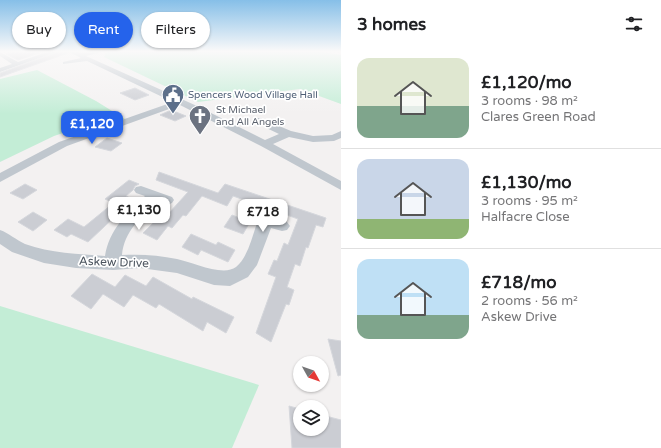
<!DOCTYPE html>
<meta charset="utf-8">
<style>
body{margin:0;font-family:"Varela Round",sans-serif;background:#f6f6f6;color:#202124;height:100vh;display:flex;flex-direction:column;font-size:15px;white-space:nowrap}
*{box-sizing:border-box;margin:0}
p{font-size:13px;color:#757577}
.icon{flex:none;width:22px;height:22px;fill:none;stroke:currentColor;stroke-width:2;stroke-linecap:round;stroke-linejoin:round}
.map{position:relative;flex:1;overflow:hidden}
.panel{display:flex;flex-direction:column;background:#fff;width:320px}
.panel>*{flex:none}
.hud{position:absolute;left:12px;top:12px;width:269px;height:36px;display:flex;gap:8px}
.needle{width:26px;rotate:130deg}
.buttons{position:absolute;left:293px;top:356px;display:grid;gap:8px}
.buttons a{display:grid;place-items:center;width:36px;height:36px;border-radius:50%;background:#fff;box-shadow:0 1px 3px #0004;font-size:20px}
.price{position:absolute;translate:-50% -34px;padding:0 9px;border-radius:8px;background:#fff;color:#222;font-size:13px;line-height:26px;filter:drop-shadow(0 1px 2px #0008)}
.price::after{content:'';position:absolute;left:50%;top:24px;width:12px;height:9px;margin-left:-6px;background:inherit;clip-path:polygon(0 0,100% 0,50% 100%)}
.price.active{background:#2563eb;color:#fff}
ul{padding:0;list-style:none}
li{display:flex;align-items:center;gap:12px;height:100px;padding:0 16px}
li+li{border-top:1px solid #e0e0e0}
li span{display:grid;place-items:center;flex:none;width:112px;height:80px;border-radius:12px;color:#555}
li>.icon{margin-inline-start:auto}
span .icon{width:48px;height:48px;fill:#fffc;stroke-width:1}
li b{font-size:17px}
h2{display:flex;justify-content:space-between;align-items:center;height:48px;padding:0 16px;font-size:17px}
.chip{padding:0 14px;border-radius:18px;background:#fff;box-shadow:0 1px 3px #0004;font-size:14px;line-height:36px}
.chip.active{background:#2563eb;color:#fff}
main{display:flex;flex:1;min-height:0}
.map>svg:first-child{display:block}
</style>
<main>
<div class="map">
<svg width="341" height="448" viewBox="0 0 341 448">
<rect width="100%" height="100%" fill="#f3f1f1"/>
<g fill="#c3edd6">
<polygon points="107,51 316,51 341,55 341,104 300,89 198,102 104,57"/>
<polygon points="37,70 96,101 125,119 93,131 84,126 54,136 0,162 0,79"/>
<polygon points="0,306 259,385 232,448 0,448"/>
</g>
<g fill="#cbcdd3" stroke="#d5d7dc">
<polygon points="11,51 45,51 18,60 6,54 10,53"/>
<polygon points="60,51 66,51 68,53 0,77 0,73"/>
<polygon points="135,88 149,95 135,100 120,93"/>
<polygon points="171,110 186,116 175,121 160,115"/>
<polygon points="107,138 122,143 111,151 95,147"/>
<polygon points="159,172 218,193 225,184 326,218 323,227 316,225 308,248 306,247 300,266 295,264 287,287 294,290 289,305 286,304 271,342 256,333 276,277 268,274 274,260 277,261 284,243 288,245 298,219 233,196 227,206 202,196 186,216 183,215 172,228 168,226 157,240 143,233 165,211 169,213 188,192 156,180"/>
<polygon points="129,180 139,184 135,186 133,190 126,196 130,198 121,206 105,199"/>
<polygon points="25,184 37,190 23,199 10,193"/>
<polygon points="111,205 122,210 88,242 71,234 67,237 54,230 68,219 84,227"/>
<polygon points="33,212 47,220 33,231 18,222"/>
<polygon points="232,215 250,222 243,234 224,227"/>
<polygon points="191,234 216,245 218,242 235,250 228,262 201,250 198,255 182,247"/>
<polygon points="92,274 115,287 125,275 146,286 153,277 192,299 193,297 234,317 226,333 207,322 203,331 159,304 156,308 133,295 124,307 103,294 91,309 71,296"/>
<polygon points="328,339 341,341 341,375 338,376"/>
<polygon points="289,406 300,409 300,429 322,429 322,415 341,420 341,448 292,448"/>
</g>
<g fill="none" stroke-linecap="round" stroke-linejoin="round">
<g fill="#c0c7ce" fill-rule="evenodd">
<polygon points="50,51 59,51 0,72 0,68 12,64 0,56 0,52 18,62"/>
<polygon points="67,51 75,51 80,53 106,51 86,56 197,106 265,140 279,134 254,122 252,120 254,118 260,118 291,131 313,136 332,135 341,131 341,138 334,141 313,142 289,137 273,144 341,181 341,190 261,146 180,105 67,146 0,182 0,173 59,142 173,102 87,61 63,64 63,62 81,58"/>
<path d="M141 186 172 197 174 200 172 203 167 205 156 201C141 217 124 232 122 255 140 254 159 255 177 259 192 262 223 277 236 267 248 257 252 237 257 223L248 220 246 216 248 212C260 209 276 218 287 222L290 226 287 230 282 231 271 228 257 265 248 277 230 286 214 285 177 273 140 268 113 270 76 268 44 263 12 252 0 244V230C9 233 16 240 25 244 50 253 79 254 105 256 109 230 127 213 145 196L136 193 134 190 136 187Z"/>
</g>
</g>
<linearGradient id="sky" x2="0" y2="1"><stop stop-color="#86bfe8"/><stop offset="0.45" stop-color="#faf9f9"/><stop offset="1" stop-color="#faf9f9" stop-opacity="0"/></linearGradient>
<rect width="341" height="114" fill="url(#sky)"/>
<defs>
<g id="civic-pin" transform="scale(1.15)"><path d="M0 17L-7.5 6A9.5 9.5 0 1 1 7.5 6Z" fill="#5c6f8a" stroke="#fff"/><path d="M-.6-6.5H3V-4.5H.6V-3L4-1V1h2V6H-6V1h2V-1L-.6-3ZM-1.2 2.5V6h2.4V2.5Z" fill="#fff"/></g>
<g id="church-pin" transform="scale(1.15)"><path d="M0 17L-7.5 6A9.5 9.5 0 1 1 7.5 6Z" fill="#6b7280" stroke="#fff"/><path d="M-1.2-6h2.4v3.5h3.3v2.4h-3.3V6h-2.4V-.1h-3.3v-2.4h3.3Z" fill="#fff"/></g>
</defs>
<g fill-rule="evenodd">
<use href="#civic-pin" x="173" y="95"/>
<use href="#church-pin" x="200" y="116"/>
</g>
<g text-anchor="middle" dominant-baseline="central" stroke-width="3.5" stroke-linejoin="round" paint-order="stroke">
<g font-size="10" fill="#4e5e75" stroke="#fff" text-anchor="start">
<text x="188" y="95">Spencers Wood Village Hall</text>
</g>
<g font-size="10" fill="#5b616d" stroke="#fff" text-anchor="start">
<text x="216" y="110">St Michael<tspan x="216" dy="12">and All Angels</tspan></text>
</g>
<g font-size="12" fill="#4a535d" stroke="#fff">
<text transform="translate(114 262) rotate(2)">Askew Drive</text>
</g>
</g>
</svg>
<div class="buttons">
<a><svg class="needle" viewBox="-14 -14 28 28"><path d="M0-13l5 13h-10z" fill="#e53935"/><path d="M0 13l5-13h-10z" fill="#757577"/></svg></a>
<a><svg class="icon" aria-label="layers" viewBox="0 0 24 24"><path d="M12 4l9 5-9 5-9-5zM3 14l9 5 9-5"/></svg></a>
</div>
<b class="price active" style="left:92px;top:145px">£1,120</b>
<b class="price" style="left:139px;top:231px">£1,130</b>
<b class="price" style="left:263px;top:233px">£718</b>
<div class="hud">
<a class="chip">Buy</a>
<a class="chip active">Rent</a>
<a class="chip">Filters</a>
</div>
</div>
<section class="panel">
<h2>3 homes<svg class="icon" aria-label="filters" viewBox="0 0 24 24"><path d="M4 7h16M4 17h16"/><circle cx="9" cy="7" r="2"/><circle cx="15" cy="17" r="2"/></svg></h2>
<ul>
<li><span style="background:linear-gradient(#dfe7d0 60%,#7fa58c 0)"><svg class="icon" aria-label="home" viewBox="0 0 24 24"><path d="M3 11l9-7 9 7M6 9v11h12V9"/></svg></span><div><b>£1,120/mo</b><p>3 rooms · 98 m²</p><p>Clares Green Road</p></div></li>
<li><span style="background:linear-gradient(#c9d6e8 75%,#8fb573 0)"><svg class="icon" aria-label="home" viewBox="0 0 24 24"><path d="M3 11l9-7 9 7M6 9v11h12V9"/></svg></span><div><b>£1,130/mo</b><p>3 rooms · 95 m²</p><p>Halfacre Close</p></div></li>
<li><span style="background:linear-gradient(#bfe0f5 70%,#7fa58c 0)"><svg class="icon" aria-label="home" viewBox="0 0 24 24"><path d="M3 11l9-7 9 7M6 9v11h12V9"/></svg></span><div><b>£718/mo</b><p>2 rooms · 56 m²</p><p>Askew Drive</p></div></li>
</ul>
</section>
</main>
